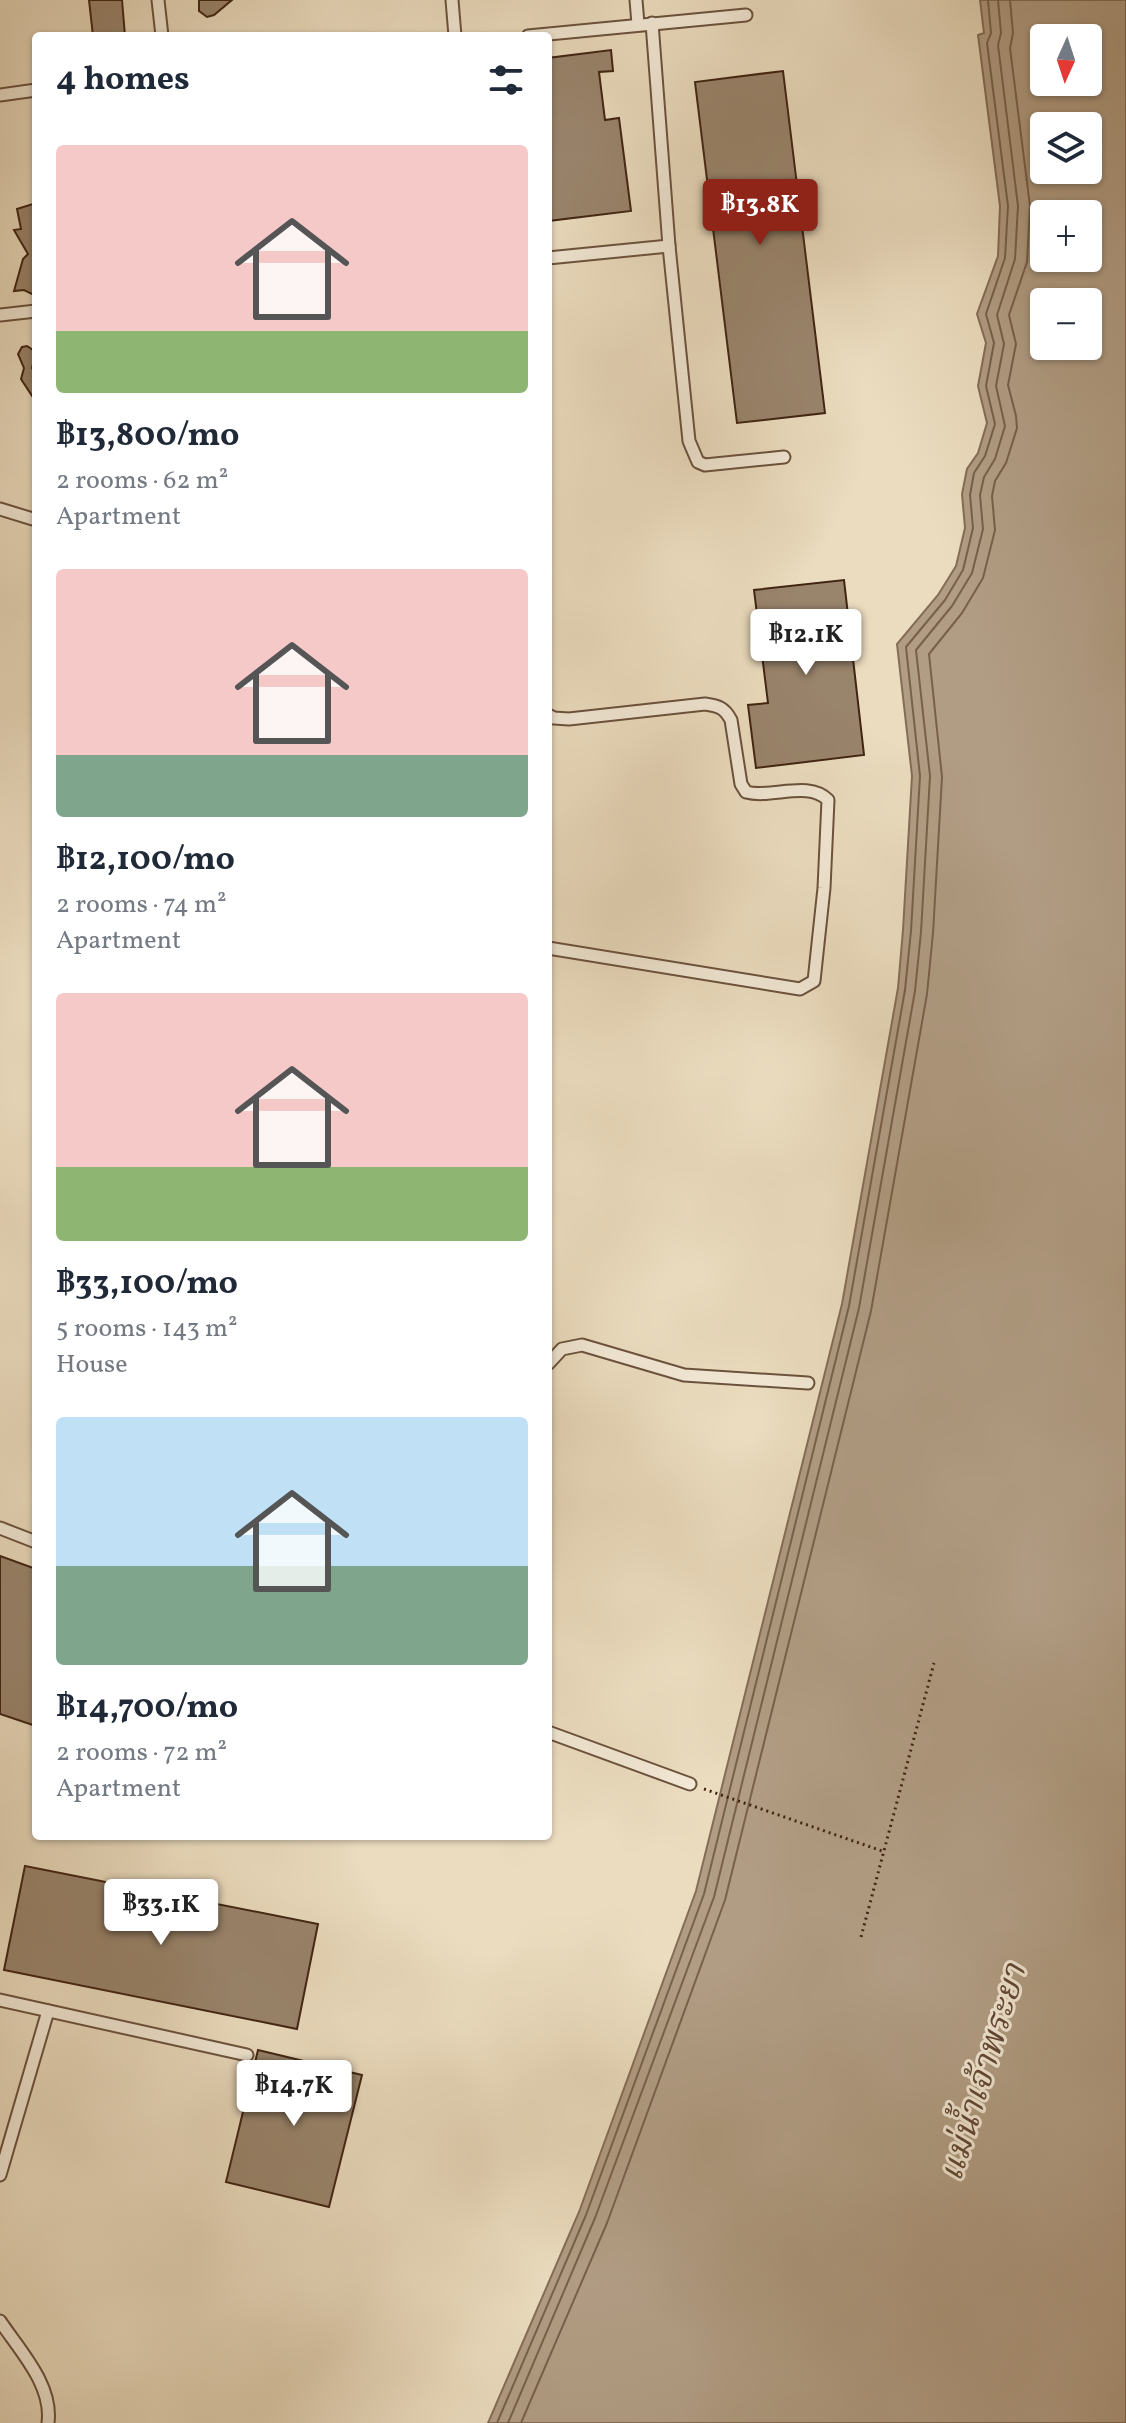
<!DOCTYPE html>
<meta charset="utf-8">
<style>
body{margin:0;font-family:Vollkorn,"Noto Serif Thai",serif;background:#f2f2f3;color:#1f2937;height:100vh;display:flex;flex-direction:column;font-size:30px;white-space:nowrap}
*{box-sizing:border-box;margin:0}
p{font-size:26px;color:#747a83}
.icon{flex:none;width:44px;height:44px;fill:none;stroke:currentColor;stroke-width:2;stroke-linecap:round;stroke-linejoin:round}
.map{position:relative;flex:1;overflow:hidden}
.details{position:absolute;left:32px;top:32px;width:520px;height:1808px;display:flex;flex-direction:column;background:#fff;border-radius:8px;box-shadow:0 2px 6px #0004}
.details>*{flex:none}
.needle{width:52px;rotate:183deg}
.controls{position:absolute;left:1030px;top:24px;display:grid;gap:16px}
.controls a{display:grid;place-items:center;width:72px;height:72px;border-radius:8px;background:#fff;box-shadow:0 2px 6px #0004;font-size:40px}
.price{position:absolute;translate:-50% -68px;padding:0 18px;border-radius:8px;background:#fff;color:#222;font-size:26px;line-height:52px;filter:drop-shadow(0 2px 4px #0008)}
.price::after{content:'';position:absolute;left:50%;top:48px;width:24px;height:18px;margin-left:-12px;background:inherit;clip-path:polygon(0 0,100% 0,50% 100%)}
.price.on{background:#8f2418;color:#fff}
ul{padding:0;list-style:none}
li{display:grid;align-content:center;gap:16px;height:424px;padding:0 24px}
li span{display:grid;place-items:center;height:248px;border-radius:8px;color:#555}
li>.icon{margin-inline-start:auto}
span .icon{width:144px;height:144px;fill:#fffc;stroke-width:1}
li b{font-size:34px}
h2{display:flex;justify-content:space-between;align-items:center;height:96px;padding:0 24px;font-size:34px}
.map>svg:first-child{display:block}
</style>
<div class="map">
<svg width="1126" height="2423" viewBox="0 0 1126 2423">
<rect width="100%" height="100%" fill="#ebdcbf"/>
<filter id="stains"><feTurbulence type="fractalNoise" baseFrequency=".0025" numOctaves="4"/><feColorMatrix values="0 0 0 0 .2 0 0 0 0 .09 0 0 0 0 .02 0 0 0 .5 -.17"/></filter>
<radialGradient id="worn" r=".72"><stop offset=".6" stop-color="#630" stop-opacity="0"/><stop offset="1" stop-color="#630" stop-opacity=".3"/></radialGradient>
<path fill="#b19d84" stroke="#846d56" stroke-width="2" fill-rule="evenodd" d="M980 0H1126V2423H488L579 2212 696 1891 842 1304 898 988 903 930 912 776 897 644 938 595 956 566 965 528 962 494 967 469 978 453 987 423 978 386 986 343 977 314 998 256 1000 206 978 35 984 33ZM1044 38H1088V82H1044ZM1044 126H1088V170H1044ZM1044 214H1088V258H1044ZM1044 302H1088V346H1044Z"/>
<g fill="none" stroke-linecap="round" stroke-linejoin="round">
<g stroke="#78604b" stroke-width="2">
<polyline points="497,2423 586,2215 704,1894 849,1306 905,990 911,931 920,776 906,647 945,600 963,570 973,528 970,495 974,473 985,456 995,424 986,386 994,343 986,314 1005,258 1008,206 987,43 991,33 988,0"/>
<polyline points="508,2423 595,2218 714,1897 859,1308 915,991 921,932 930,776 916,650 952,606 972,573 983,529 980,495 984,477 995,459 1005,426 996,386 1004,344 997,315 1015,259 1018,206 998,45 1001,33 998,0"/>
<polyline points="521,2423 607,2223 725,1900 871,1311 927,994 933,933 942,777 929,654 962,613 983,578 995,530 992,496 995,481 1006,463 1017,428 1016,416 1008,385 1016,344 1009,315 1027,262 1030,206 1010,48 1013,33 1010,0"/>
</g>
</g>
<g fill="#99846c" stroke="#402412" stroke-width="2">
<polygon points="89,0 122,0 125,36 93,36"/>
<polygon points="199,0 232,0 214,15 207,17 199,11"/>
<polygon points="611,50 613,71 599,72 605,120 619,118 631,211 548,221 548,58"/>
<polygon points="783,71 825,413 737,423 695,82"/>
<polygon points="36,203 36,296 24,290 14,291 23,259 28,254 14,230 21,229 17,209"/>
<polygon points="27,346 36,352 32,368 36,371 36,402 21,379 24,368 18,354 22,347"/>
<polygon points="844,580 864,755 756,768 748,705 768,703 754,590"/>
<polygon points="0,1556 36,1569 36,1726 0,1714"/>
<polygon points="25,1866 318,1924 297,2029 4,1970"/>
<polygon points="258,2050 362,2075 329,2207 226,2182"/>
</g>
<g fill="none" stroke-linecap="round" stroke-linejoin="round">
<g stroke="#6b523d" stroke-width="15">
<g id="lane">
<polyline points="158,0 162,36"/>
<polyline points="452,0 455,36"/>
<polyline points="636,0 638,24"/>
<polyline points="652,23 669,246 689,441 698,462 705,465 784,457"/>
<polyline points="528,36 746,15"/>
<polyline points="0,95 36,90"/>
<polyline points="548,258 669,246"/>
<polyline points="0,315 36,311"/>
<polyline points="0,509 36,520"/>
<path d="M548 715 554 718 569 719 705 704C718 706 724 707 731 720L741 784 746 792C772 799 808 780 828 800L824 888 814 981 800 989 548 948"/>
<polyline points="548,1364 562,1349 582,1345 684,1375 808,1383"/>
<polyline points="0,1528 36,1542"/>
<polyline points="548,1732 690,1784"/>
<polyline points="0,2000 247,2055"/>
<polyline points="0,2175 48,2011"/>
<path d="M0 2321C20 2351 53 2385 48 2423"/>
</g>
</g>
<g stroke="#402412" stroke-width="3" stroke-dasharray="2 4" stroke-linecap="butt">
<polyline points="704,1789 882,1851"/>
<polyline points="861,1937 934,1663"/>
</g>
<use href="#lane" stroke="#f2e8d5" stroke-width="11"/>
</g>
<g text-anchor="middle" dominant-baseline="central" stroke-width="6" stroke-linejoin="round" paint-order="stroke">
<g font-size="34" font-style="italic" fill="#624834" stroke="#f2e8d5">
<text transform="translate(985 2073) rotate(-73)">แม่น้ำเจ้าพระยา</text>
</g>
</g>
<rect width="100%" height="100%" filter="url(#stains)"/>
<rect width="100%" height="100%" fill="url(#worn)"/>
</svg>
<div class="controls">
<a><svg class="needle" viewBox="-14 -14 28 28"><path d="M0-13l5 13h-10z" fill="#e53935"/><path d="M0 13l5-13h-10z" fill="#747a83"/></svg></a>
<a><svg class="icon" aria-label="layers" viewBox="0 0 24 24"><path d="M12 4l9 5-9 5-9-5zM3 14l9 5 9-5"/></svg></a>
<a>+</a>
<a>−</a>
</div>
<b class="price on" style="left:760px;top:247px">฿13.8K</b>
<b class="price" style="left:806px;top:677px">฿12.1K</b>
<b class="price" style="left:161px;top:1947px">฿33.1K</b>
<b class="price" style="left:294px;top:2128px">฿14.7K</b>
<section class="details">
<h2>4 homes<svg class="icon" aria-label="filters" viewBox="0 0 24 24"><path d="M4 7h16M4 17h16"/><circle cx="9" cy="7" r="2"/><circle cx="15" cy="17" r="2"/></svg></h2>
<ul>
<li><span style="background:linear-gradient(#f6c9c9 75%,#8fb573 0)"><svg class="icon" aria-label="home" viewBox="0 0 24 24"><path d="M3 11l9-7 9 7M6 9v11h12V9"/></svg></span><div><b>฿13,800/mo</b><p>2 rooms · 62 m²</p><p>Apartment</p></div></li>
<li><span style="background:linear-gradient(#f6c9c9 75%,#7fa58c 0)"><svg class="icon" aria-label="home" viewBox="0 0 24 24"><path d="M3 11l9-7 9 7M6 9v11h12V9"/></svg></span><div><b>฿12,100/mo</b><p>2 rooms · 74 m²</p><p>Apartment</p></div></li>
<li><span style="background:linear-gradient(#f6c9c9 70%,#8fb573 0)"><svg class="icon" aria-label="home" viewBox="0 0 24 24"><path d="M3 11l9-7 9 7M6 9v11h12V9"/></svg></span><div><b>฿33,100/mo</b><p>5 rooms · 143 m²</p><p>House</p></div></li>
<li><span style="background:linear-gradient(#bfe0f5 60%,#7fa58c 0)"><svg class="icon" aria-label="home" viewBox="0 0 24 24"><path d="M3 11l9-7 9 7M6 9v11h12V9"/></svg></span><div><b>฿14,700/mo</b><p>2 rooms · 72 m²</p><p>Apartment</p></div></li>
</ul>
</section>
</div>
